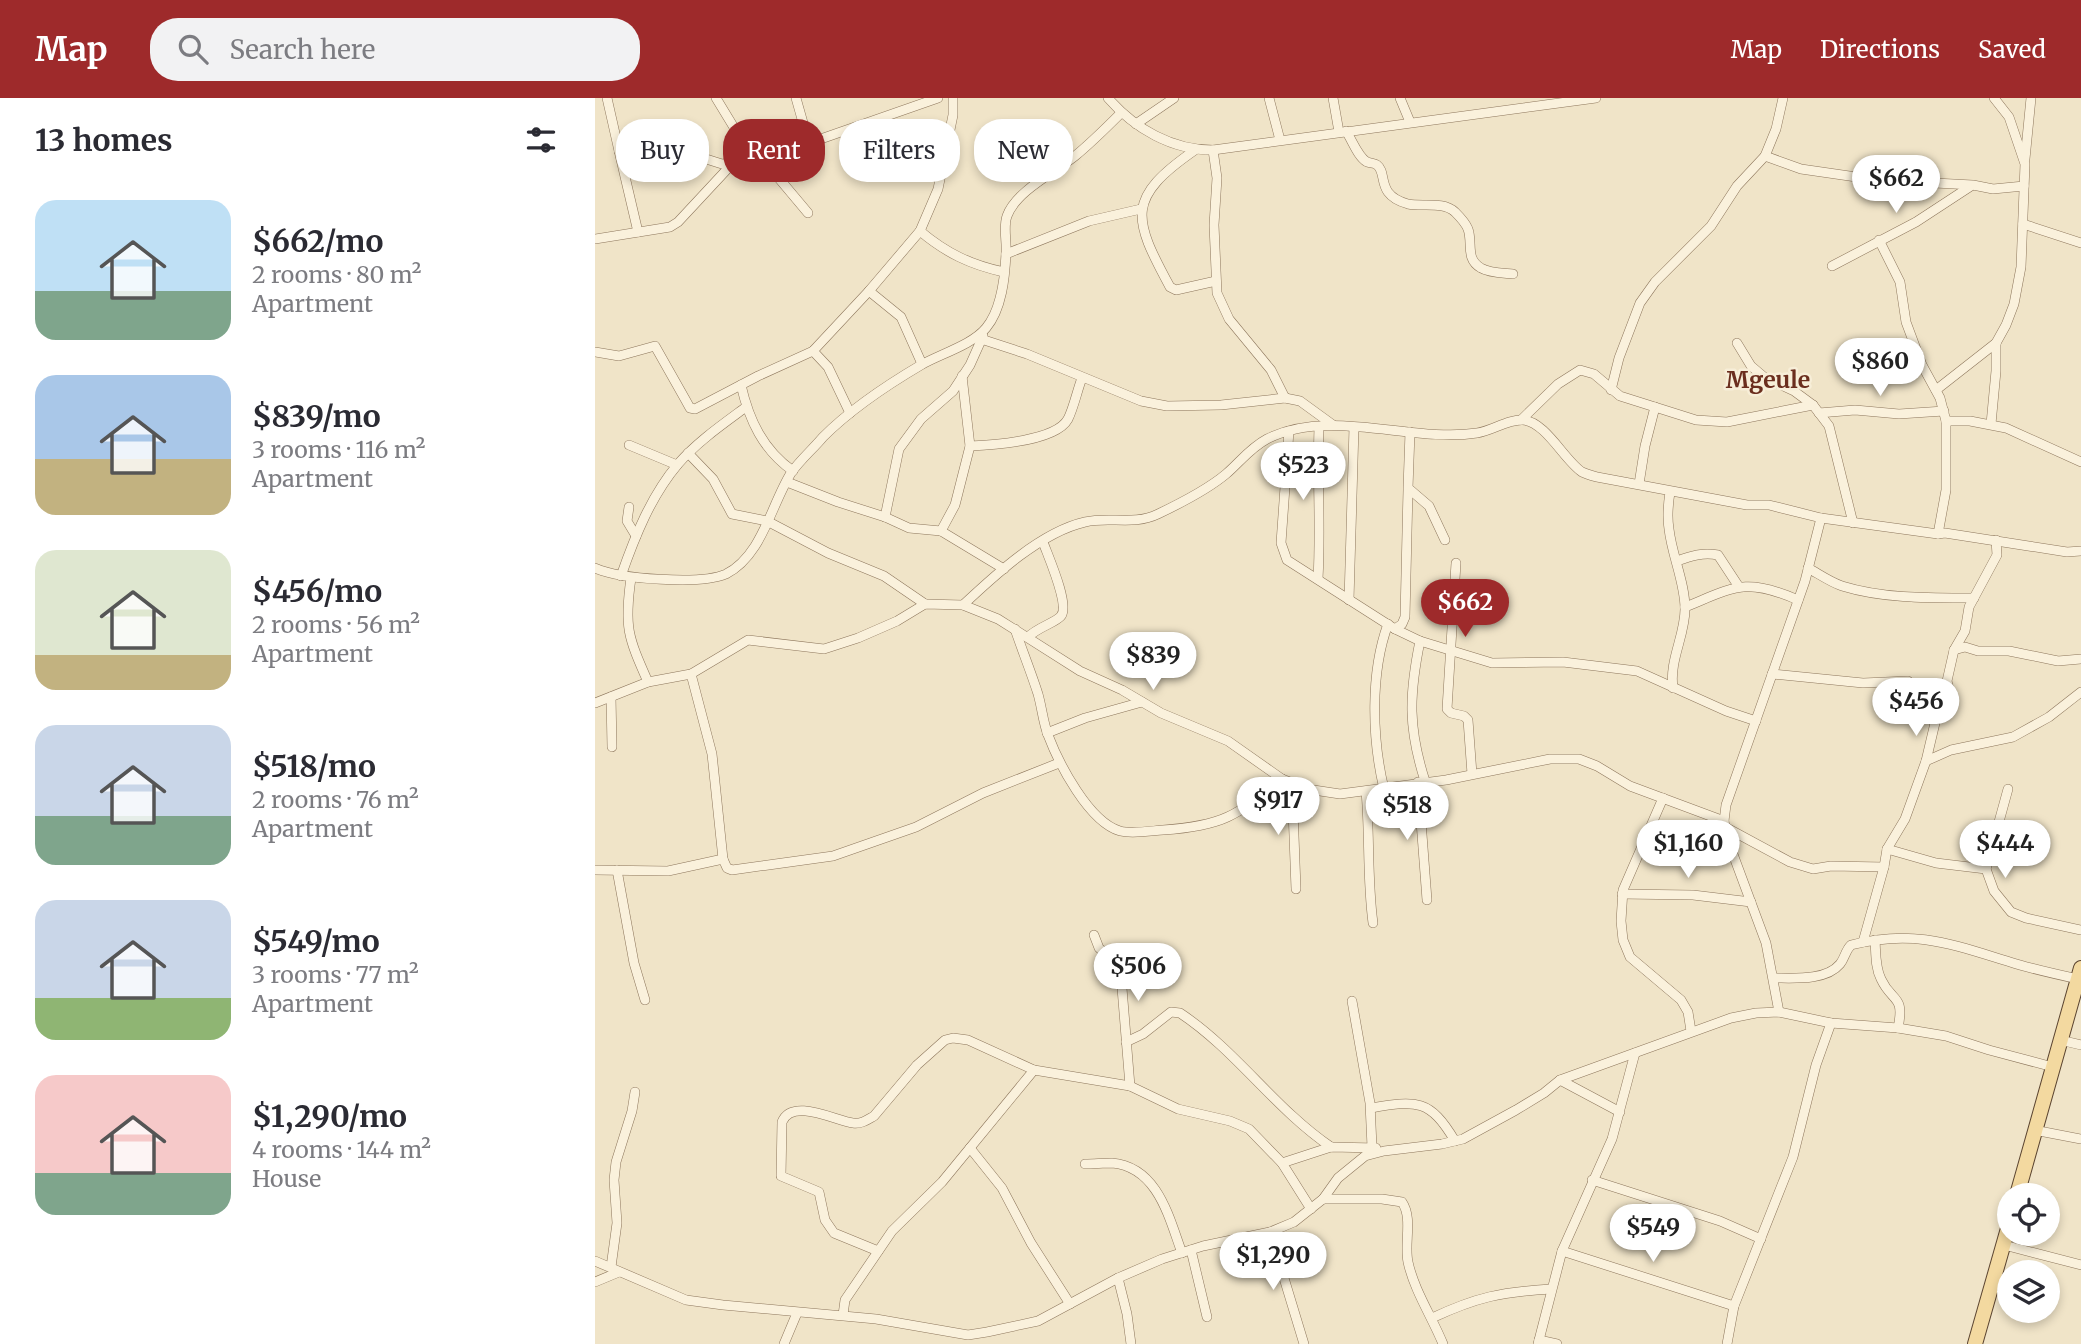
<!DOCTYPE html>
<meta charset="utf-8">
<style>
body{margin:0;font-family:Merriweather,serif;background:#f2f2f3;color:#2b2b33;height:100vh;display:flex;flex-direction:column;font-size:26px;white-space:nowrap}
*{box-sizing:border-box;margin:0}
p{font-size:23px;color:#7c7c81}
.icon{flex:none;width:38px;height:38px;fill:none;stroke:currentColor;stroke-width:2;stroke-linecap:round;stroke-linejoin:round}
.map{position:relative;flex:1;overflow:hidden}
.side{display:flex;flex-direction:column;background:#fff;width:595px}
.side>*{flex:none}
.hud{position:absolute;left:21px;top:21px;width:665px;height:63px;display:flex;gap:14px}
.controls{position:absolute;left:1402px;top:1085px;display:grid;gap:14px}
.controls a{display:grid;place-items:center;width:63px;height:63px;border-radius:50%;background:#fff;box-shadow:0 4px 10px #0003;font-size:35px}
.price{position:absolute;translate:-50% -60px;padding:0 16px;border-radius:24px;background:#fff;color:#222;font-size:23px;line-height:46px;filter:drop-shadow(0 2px 4px #0008)}
.price::after{content:'';position:absolute;left:50%;top:42px;width:21px;height:16px;margin-left:-10px;background:inherit;clip-path:polygon(0 0,100% 0,50% 100%)}
.price.current{background:#9e2a2b;color:#fff}
ul{padding:0;list-style:none}
li{display:flex;align-items:center;gap:21px;height:175px;padding:0 35px}
li span{display:grid;place-items:center;flex:none;width:196px;height:140px;border-radius:21px;color:#555}
li>.icon{margin-inline-start:auto}
span .icon{width:84px;height:84px;fill:#fffc;stroke-width:1}
li b{font-size:30px}
h2{display:flex;justify-content:space-between;align-items:center;height:84px;padding:0 35px;font-size:30px}
.chip{padding:0 24px;border-radius:28px;background:#fff;box-shadow:0 4px 10px #0003;font-size:24px;line-height:63px}
.chip.current{background:#9e2a2b;color:#fff}
header{display:flex;align-items:center;gap:42px;box-sizing:border-box;height:98px;padding:0 35px;background:#9e2a2b;color:#fff}
header strong{font-size:33px}
nav{display:flex;gap:38px;margin-inline-start:auto;font-size:24px}
.search{width:490px;height:63px;background:#f2f2f3;display:flex;align-items:center;gap:18px;box-sizing:border-box;padding:0 24px;border-radius:28px;color:#7c7c81;font-size:26px}
main{display:flex;flex:1;min-height:0}
.map>svg:first-child{display:block}
</style>
<header>
<strong>Map</strong>
<div class="search"><svg class="icon" aria-label="search" viewBox="0 0 24 24"><circle cx="10" cy="10" r="6"/><path d="M15 15l6 6"/></svg>Search here</div>
<nav><a>Map</a><a>Directions</a><a>Saved</a></nav>
</header>
<main>
<section class="side">
<h2>13 homes<svg class="icon" aria-label="filters" viewBox="0 0 24 24"><path d="M4 7h16M4 17h16"/><circle cx="9" cy="7" r="2"/><circle cx="15" cy="17" r="2"/></svg></h2>
<ul>
<li><span style="background:linear-gradient(#bfe0f5 65%,#7fa58c 0)"><svg class="icon" aria-label="home" viewBox="0 0 24 24"><path d="M3 11l9-7 9 7M6 9v11h12V9"/></svg></span><div><b>$662/mo</b><p>2 rooms · 80 m²</p><p>Apartment</p></div></li>
<li><span style="background:linear-gradient(#a9c7e8 60%,#c2b280 0)"><svg class="icon" aria-label="home" viewBox="0 0 24 24"><path d="M3 11l9-7 9 7M6 9v11h12V9"/></svg></span><div><b>$839/mo</b><p>3 rooms · 116 m²</p><p>Apartment</p></div></li>
<li><span style="background:linear-gradient(#dfe7d0 75%,#c2b280 0)"><svg class="icon" aria-label="home" viewBox="0 0 24 24"><path d="M3 11l9-7 9 7M6 9v11h12V9"/></svg></span><div><b>$456/mo</b><p>2 rooms · 56 m²</p><p>Apartment</p></div></li>
<li><span style="background:linear-gradient(#c9d6e8 65%,#7fa58c 0)"><svg class="icon" aria-label="home" viewBox="0 0 24 24"><path d="M3 11l9-7 9 7M6 9v11h12V9"/></svg></span><div><b>$518/mo</b><p>2 rooms · 76 m²</p><p>Apartment</p></div></li>
<li><span style="background:linear-gradient(#c9d6e8 70%,#8fb573 0)"><svg class="icon" aria-label="home" viewBox="0 0 24 24"><path d="M3 11l9-7 9 7M6 9v11h12V9"/></svg></span><div><b>$549/mo</b><p>3 rooms · 77 m²</p><p>Apartment</p></div></li>
<li><span style="background:linear-gradient(#f6c9c9 70%,#7fa58c 0)"><svg class="icon" aria-label="home" viewBox="0 0 24 24"><path d="M3 11l9-7 9 7M6 9v11h12V9"/></svg></span><div><b>$1,290/mo</b><p>4 rooms · 144 m²</p><p>House</p></div></li>
</ul>
</section>
<div class="map">
<svg width="1486" height="1246" viewBox="0 0 1486 1246">
<rect width="100%" height="100%" fill="#f0e4c8"/>
<g fill="none" stroke-linecap="round" stroke-linejoin="round">
<g stroke="#8d765c" stroke-width="10">
<g id="minor">
<polyline points="12,0 24,53 66,52 89,54 127,66 147,64 163,59"/>
<polyline points="121,0 149,46 163,59 177,58 343,0"/>
<polyline points="201,0 214,46"/>
<path d="M513 0C540 31 577 52 618 52L1001 0"/>
<polyline points="674,0 685,42"/>
<polyline points="738,0 744,34"/>
<polyline points="805,0 815,24"/>
<polyline points="541,26 579,0"/>
<path d="M751 33C757 42 763 59 772 64 775 65 780 65 782 67 793 75 780 97 813 106 828 109 848 103 860 114 864 118 871 126 873 131 878 145 870 161 886 170 894 175 908 175 918 176"/>
<path d="M600 52C531 100 537 119 575 189L581 192 621 183"/>
<polyline points="618,52 622,80 619,127 622,195 634,221 676,272 690,300"/>
<polyline points="24,53 43,134"/>
<polyline points="1170,58 1206,71 1282,82 1378,87 1398,91 1429,88"/>
<polyline points="166,59 213,115"/>
<polyline points="1430,61 1436,0"/>
<polyline points="1428,126 1486,145"/>
<path d="M325 133C351 155 376 167 409 174"/>
<polyline points="0,141 75,129 83,124 137,66"/>
<polyline points="1284,142 1305,184 1311,224 1327,267 1345,300 1351,323 1351,392 1343,436"/>
<polyline points="411,156 494,123 546,111"/>
<polyline points="1237,168 1321,124 1376,88"/>
<polyline points="274,193 306,219 327,266"/>
<polyline points="386,241 432,256 546,303 572,308 626,307 690,300 705,303 738,327"/>
<polyline points="1142,245 1156,268 1169,279 1199,293 1218,307 1234,328 1258,425"/>
<polyline points="218,253 233,269 255,315"/>
<polyline points="0,254 24,258 60,248 90,301 95,310 100,311 163,278 218,253 274,193 325,133 343,91 358,17 358,0"/>
<path d="M146 287C154 322 168 352 198 373"/>
<polyline points="1016,292 1024,260 1045,205 1060,184 1116,128 1142,88 1170,58 1181,31 1188,0"/>
<polyline points="1341,292 1401,245 1411,227 1419,206 1426,169 1430,66 1414,19 1399,0"/>
<polyline points="1224,315 1260,312 1304,316 1349,313"/>
<polyline points="926,322 963,286 985,272 999,276 1025,298 1101,322 1132,324 1218,307"/>
<polyline points="1351,323 1375,323 1411,330 1486,364"/>
<polyline points="1396,326 1401,273 1401,245"/>
<polyline points="694,333 686,445 692,462 800,531 825,543 897,565 968,564 1042,573 1131,613 1161,623"/>
<polyline points="815,334 813,390 834,408 850,442"/>
<polyline points="34,347 82,367"/>
<path d="M375 348C398 347 461 343 473 321 479 309 482 293 487 280"/>
<polyline points="93,355 118,381 137,416 172,423 233,455 289,478 330,506"/>
<polyline points="192,384 243,404 290,419 314,430 346,433 409,471"/>
<polyline points="1044,386 1050,348 1060,309"/>
<path d="M1075 394C1073 407 1072 419 1074 431 1077 458 1090 484 1090 511 1090 538 1074 562 1078 590"/>
<polyline points="34,409 32,423 41,438"/>
<polyline points="290,419 304,351 326,321 358,293 375,267 388,238"/>
<polyline points="346,433 360,407 375,348 367,278"/>
<path d="M1082 463C1096 458 1108 454 1123 457L1144 489"/>
<polyline points="861,465 852,611 856,615 869,618 873,622 877,676"/>
<path d="M0 470C25 481 106 487 131 476 167 458 176 407 196 375 205 362 218 351 228 339 256 311 292 287 326 267 345 256 377 247 391 230 407 211 410 179 411 155 412 143 408 129 412 118 421 93 460 74 480 58 496 45 511 30 526 15"/>
<path d="M1213 470C1224 476 1235 484 1247 488 1289 501 1336 500 1379 500"/>
<path d="M26 478C40 438 56 398 83 366 102 344 128 326 151 309"/>
<path d="M36 480C29 529 33 539 53 584"/>
<path d="M723 481C726 430 722 380 724 330"/>
<polyline points="754,502 759,329"/>
<path d="M368 507C400 477 446 434 490 424 515 418 538 428 563 416 586 405 612 392 631 376 645 364 655 350 672 341 735 309 816 345 882 335 897 333 913 321 928 322 951 324 969 362 987 374 992 376 997 378 1002 379L1152 407H1174L1226 420 1343 436 1350 435 1472 454 1486 453"/>
<path d="M1090 509C1140 489 1150 479 1203 502"/>
<path d="M420 531C427 552 436 574 443 596 447 610 448 624 453 637 464 666 494 724 525 733 537 736 555 733 568 732 628 728 641 718 687 681"/>
<polyline points="800,531 807,526 810,519 813,392"/>
<path d="M433 539C443 529 460 525 466 518 475 507 453 458 448 444"/>
<path d="M825 543C814 597 813 630 830 683"/>
<polyline points="1359,552 1370,549 1383,553 1414,553 1463,563 1486,561"/>
<polyline points="96,576 117,656 128,761 132,770 137,772 238,758 321,729 388,695 464,665"/>
<polyline points="1177,576 1268,585 1313,583"/>
<polyline points="16,599 17,649"/>
<polyline points="0,605 53,584 96,576 153,542 229,551 263,540 302,523 330,506 368,507 403,521 485,573 527,592 566,615 633,643 687,681 712,691 745,696 851,682 955,661 984,661 1002,668 1035,688 1129,723"/>
<polyline points="452,635 490,620 547,604"/>
<polyline points="1331,663 1356,652 1418,639 1454,619 1486,594"/>
<polyline points="823,684 832,802"/>
<polyline points="697,685 701,791"/>
<path d="M789 691C777 641 775 575 793 526"/>
<polyline points="1413,691 1391,771 1399,793 1416,814 1431,820 1486,832"/>
<path d="M771 693C775 737 772 781 778 825"/>
<polyline points="1068,700 1028,792 1026,823 1028,842 1035,859 1086,902 1093,914 1096,933"/>
<polyline points="1130,729 1195,764 1218,771 1236,768 1289,769"/>
<polyline points="1292,751 1341,765 1391,771"/>
<polyline points="0,772 73,773 128,761"/>
<polyline points="22,772 39,865 50,902"/>
<polyline points="1027,796 1098,797 1156,804"/>
<polyline points="499,837 504,850 522,866 527,890 535,988"/>
<path d="M1280 842C1281 855 1280 869 1286 881 1297 905 1310 896 1303 930"/>
<polyline points="1268,844 1289,769 1292,751 1310,721 1331,663 1344,608 1355,595 1352,583 1359,552 1370,533 1374,509 1402,457 1401,442"/>
<path d="M1179 880C1198 880 1231 883 1245 866 1250 860 1250 853 1256 847 1319 831 1356 846 1415 864 1437 871 1460 876 1483 881"/>
<polyline points="757,903 775,1005 777,1049"/>
<polyline points="1184,914 1171,845 1132,740 1129,723 1131,707 1210,483 1226,420"/>
<polyline points="1465,942 1486,947"/>
<path d="M531 944 548 936 576 914 585 915C641 952 680 1011 736 1049"/>
<polyline points="965,982 1025,1014"/>
<path d="M776 1010C822 1002 835 1001 860 1043"/>
<polyline points="1439,1032 1486,1041"/>
<polyline points="375,1050 407,1090 436,1145 475,1206"/>
<polyline points="687,1065 736,1049 781,1050"/>
<path d="M490 1066C499 1066 508 1065 517 1065 563 1069 574 1120 587 1155"/>
<polyline points="997,1082 1125,1123 1166,1141"/>
<path d="M728 1101H787L807 1104C818 1120 809 1145 813 1164 819 1192 837 1219 848 1246"/>
<polyline points="675,1134 709,1246"/>
<polyline points="1409,1147 1486,1167"/>
<polyline points="596,1152 612,1219"/>
<path d="M283 1153 239 1135 230 1122 224 1094 186 1078 187 1024C197 999 241 1023 258 1025 267 1026 272 1022 279 1018L322 967 350 942 358 940 373 942 439 972 535 988 583 1011 635 1023 654 1031 687 1065 716 1111"/>
<polyline points="967,1153 1139,1208"/>
<polyline points="0,1163 91,1202 128,1207 281,1221 373,1237 392,1234 443,1223 523,1180 567,1161 608,1148 675,1134 699,1124 728,1101 743,1080 770,1058 789,1053 847,1046 868,1041 921,1012 949,995 965,982 1136,920 1161,915 1184,914 1236,925 1303,930 1351,938 1394,952 1458,969"/>
<polyline points="16,1169 22,1125 19,1082 21,1064 37,1013 40,994"/>
<polyline points="523,1180 532,1216 536,1246"/>
<polyline points="0,1184 24,1174"/>
<polyline points="248,1217 250,1202 297,1133 347,1084 439,972"/>
<path d="M837 1220C882 1199 906 1194 956 1191"/>
<polyline points="944,1242 962,1246"/>
<polyline points="189,1246 202,1215"/>
<polyline points="943,1246 967,1153 1017,1041 1040,955"/>
<polyline points="1132,1246 1139,1208 1198,1059 1221,967 1236,925"/>
</g>
</g>
<g stroke="#5b4430" stroke-width="16">
<g id="primary">
<polyline points="1422,1097 1486,870"/>
<polyline points="1380,1246 1414,1127"/>
</g>
</g>
<use href="#minor" stroke="#faf1dc" stroke-width="9"/>
<use href="#primary" stroke="#f3d9a0" stroke-width="14"/>
</g>
<g text-anchor="middle" dominant-baseline="central" stroke-width="5" stroke-linejoin="round" paint-order="stroke">
<g font-size="23" font-weight="bold" fill="#6b2e1e" stroke="#f7eed8">
<text x="1173" y="281">Mgeule</text>
</g>
</g>
</svg>
<div class="controls">
<a><svg class="icon" aria-label="locate" viewBox="0 0 24 24"><circle cx="12" cy="12" r="6"/><path d="M12 2v4M12 18v4M2 12h4M18 12h4"/></svg></a>
<a><svg class="icon" aria-label="layers" viewBox="0 0 24 24"><path d="M12 4l9 5-9 5-9-5zM3 14l9 5 9-5"/></svg></a>
</div>
<b class="price" style="left:1301px;top:117px">$662</b>
<b class="price" style="left:1285px;top:300px">$860</b>
<b class="price" style="left:708px;top:404px">$523</b>
<b class="price current" style="left:870px;top:541px">$662</b>
<b class="price" style="left:558px;top:594px">$839</b>
<b class="price" style="left:1321px;top:640px">$456</b>
<b class="price" style="left:683px;top:739px">$917</b>
<b class="price" style="left:812px;top:744px">$518</b>
<b class="price" style="left:1093px;top:782px">$1,160</b>
<b class="price" style="left:1410px;top:782px">$444</b>
<b class="price" style="left:543px;top:905px">$506</b>
<b class="price" style="left:1058px;top:1166px">$549</b>
<b class="price" style="left:678px;top:1194px">$1,290</b>
<div class="hud">
<a class="chip">Buy</a>
<a class="chip current">Rent</a>
<a class="chip">Filters</a>
<a class="chip">New</a>
</div>
</div>
</main>
